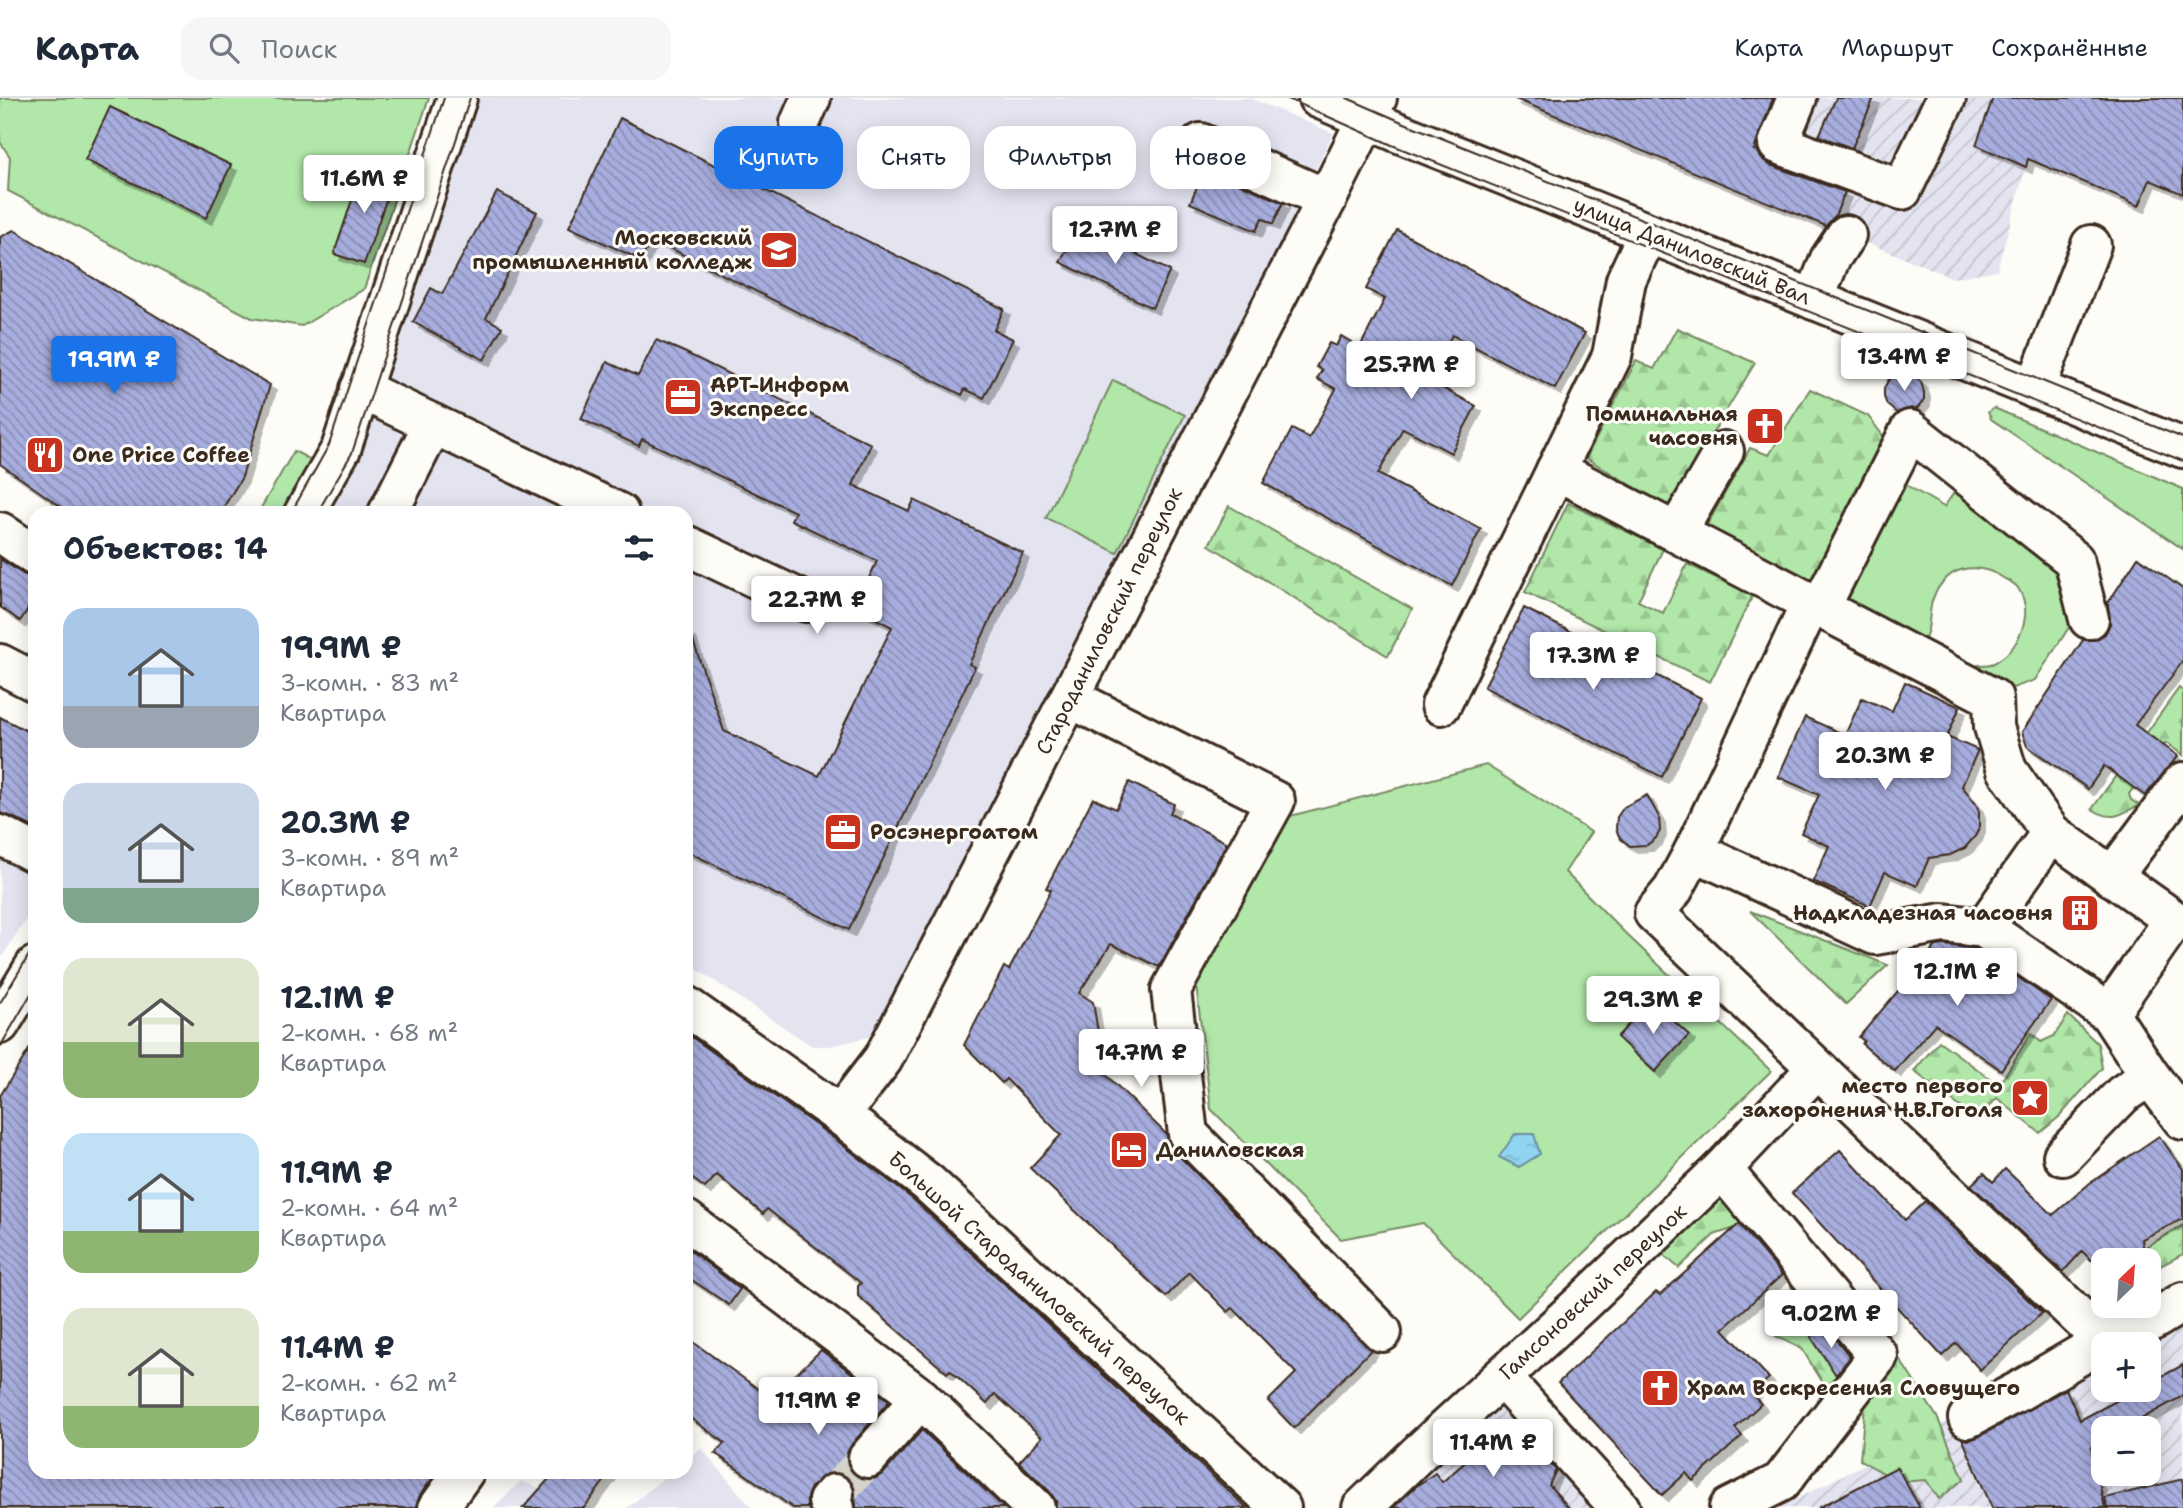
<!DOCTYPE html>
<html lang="ru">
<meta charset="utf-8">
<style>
body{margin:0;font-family:"Shantell Sans",sans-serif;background:#f6f6f7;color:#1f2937;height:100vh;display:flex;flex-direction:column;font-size:26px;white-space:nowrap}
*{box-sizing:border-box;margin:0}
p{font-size:23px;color:#747a83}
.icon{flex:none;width:38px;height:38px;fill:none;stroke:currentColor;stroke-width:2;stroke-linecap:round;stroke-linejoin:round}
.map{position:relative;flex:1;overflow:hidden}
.panel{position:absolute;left:28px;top:408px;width:665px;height:973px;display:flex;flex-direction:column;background:#fff;border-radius:21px;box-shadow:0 4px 18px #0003}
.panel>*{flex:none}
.hud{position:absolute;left:714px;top:28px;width:665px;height:63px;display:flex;gap:14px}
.needle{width:46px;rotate:25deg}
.controls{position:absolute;left:2091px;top:1150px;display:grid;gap:14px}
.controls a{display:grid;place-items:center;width:70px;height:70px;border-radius:14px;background:#fff;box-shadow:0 4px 18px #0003;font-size:35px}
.price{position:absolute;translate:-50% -60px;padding:0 16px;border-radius:7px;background:#fff;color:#222;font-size:23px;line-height:46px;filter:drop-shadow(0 2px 4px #0008)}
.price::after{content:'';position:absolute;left:50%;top:42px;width:21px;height:16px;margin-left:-10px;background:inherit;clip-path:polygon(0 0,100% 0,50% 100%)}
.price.current{background:#1a73e8;color:#fff}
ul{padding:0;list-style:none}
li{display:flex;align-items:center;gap:21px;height:175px;padding:0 35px}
li span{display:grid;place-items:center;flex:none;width:196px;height:140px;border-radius:21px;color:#555}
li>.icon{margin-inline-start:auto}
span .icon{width:84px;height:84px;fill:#fffc;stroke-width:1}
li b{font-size:30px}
h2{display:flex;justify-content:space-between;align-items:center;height:84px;padding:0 35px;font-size:30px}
.chip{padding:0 24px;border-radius:21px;background:#fff;box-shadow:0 4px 18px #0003;font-size:24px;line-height:63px}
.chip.current{background:#1a73e8;color:#fff}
header{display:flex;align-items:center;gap:42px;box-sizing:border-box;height:98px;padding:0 35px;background:#fff;border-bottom:2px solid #e0e1e3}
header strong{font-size:33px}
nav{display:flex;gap:38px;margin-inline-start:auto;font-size:24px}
.search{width:490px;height:63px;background:#f6f6f7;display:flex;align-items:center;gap:18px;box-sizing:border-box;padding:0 24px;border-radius:21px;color:#747a83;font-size:26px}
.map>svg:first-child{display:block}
</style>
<header>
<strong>Карта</strong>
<div class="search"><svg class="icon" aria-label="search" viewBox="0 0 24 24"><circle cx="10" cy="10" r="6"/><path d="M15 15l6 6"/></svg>Поиск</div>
<nav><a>Карта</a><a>Маршрут</a><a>Сохранённые</a></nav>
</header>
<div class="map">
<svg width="2183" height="1410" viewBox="0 0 2183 1410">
<defs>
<pattern id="industrial-furrows" width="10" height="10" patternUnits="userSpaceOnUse" patternTransform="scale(1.75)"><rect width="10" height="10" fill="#e3e4f0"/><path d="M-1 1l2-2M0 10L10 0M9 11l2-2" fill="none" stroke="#c4c4cd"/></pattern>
<pattern id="forest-firs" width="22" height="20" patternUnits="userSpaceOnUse" patternTransform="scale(1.75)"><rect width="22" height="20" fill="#b1e7a9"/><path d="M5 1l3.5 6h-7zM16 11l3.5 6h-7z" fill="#99c691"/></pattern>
<pattern id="water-ripples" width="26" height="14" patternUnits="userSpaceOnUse" patternTransform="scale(1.75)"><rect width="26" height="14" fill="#8fd4f0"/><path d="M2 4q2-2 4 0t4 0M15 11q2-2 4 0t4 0" fill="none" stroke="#7cb6cd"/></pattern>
<pattern id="building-back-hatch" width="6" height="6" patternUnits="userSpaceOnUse" patternTransform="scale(1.75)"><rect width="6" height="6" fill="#a7adde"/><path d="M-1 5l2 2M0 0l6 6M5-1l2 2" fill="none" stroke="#898db3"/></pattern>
<filter id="shadow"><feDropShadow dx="6" dy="6" stdDeviation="0" flood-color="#0004"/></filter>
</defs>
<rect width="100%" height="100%" fill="#fdfcf7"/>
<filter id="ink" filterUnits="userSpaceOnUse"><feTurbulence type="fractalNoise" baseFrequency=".0143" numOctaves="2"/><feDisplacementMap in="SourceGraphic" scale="14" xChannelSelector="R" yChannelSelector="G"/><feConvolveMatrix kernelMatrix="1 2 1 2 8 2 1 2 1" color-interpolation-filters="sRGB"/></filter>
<g filter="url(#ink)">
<g fill="#e3e4f0">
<polygon points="478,0 1250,0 1333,35 1244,225 879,931 868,939 831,948 812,948 686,864 686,415 328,415 361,353 416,196"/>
<polygon points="0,751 35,770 35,807 0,862"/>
<polygon points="701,1350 752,1410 627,1410 671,1374 686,1374 686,1362"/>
<polygon points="521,1383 593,1410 493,1410"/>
</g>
<g fill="url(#industrial-furrows)" fill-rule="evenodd">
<polygon points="1512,0 2050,0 2026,68 1997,172 1953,180"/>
<path d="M2183 1215V1410H1779L1962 1316 2103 1253 2104 1292H2149V1246H2120ZM2104 1330H2149V1376H2104Z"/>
<polygon points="1507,1299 1598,1410 1376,1410"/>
</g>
<g fill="#b1e7a9" stroke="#768864" stroke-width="2">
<polygon points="0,0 429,0 364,191 302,228 252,220 8,93 10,59 0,44"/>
<polygon points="1113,282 1185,317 1117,455 1046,420"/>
<polygon points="1994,310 2183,391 2183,451 1991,321 1988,314"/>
<polygon points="294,353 311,362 282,415 258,415"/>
<path d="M1894 380 1944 409 1960 386 2062 467 2075 520 2035 582 2010 591 1974 576 1978 567C1983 567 1990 567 1994 565 2019 552 2035 516 2018 490 2016 486 2009 483 2005 481 1985 467 1958 465 1942 485 1923 507 1935 527 1922 545L1836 499Z"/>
<polygon points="1486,667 1591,734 1565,774 1625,835 1771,973 1518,1220 1423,1125 1341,1141 1211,1011 1196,886 1290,718"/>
</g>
<g fill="url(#forest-firs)" stroke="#768864" stroke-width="2">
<polygon points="1677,230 1755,265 1668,409 1586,360 1636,263 1654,271"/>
<polygon points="1810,291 1868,318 1884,339 1813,483 1706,429 1750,350 1769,357"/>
<polygon points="1568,405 1663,451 1638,503 1663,515 1687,466 1753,497 1710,584 1525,494"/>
<polygon points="1229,408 1412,511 1388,558 1209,447"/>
<path d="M2179 590 2183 593V657L2166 645 2129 696 2131 702 2139 707C2120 717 2112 724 2092 711Z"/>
<polygon points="1750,813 1888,867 1846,906"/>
<polygon points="2068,917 2098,946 2102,970 2060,1018 2040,1035 1997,1000 1977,1022 1914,973 1939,943 1999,987 2031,935 2041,944 2054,938"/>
<polygon points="1720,1085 1760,1092 1776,1104 1893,1251 1937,1319 1964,1381 1939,1401 1926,1382 1899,1384 1860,1362 1865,1307 1830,1296 1802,1251 1776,1238 1771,1218 1792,1192 1787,1159 1744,1127 1714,1137 1679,1170 1654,1149"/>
<polygon points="2183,1127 2183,1156 2157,1170 2146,1149"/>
</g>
<polygon fill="url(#water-ripples)" stroke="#6d909c" stroke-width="2" points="1515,1036 1534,1036 1540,1056 1519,1069 1499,1059"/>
<g fill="url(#building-back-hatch)" stroke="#3b2a1e" stroke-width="2" filter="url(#shadow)">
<polygon points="1513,0 1773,0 1754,52 1758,53 1761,60 1770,67 1845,94 1835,118 1826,128"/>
<polygon points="1836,0 1874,0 1852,50 1819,38"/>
<polygon points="1993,0 2183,0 2183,96 2150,82 2139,108 2028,61 2026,69 1976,47"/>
<polygon points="110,9 231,67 206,120 85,62"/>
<polygon points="620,20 1004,211 994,232 1013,241 984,300 965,291 962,297 652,141 641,162 569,129"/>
<polygon points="363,69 394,79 364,166 334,156"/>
<polygon points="1205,70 1283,105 1273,126 1262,120 1256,133 1190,105"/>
<polygon points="497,94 537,114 486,220 502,229 484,262 413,224 431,190 442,196"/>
<polygon points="1079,127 1170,173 1152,210 1060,164"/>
<polygon points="14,132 270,287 242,379 220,415 70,415 0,366 0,139"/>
<polygon points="1397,132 1585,235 1555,291 1452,237 1428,282 1476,308 1451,355 1403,330 1378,376 1481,431 1452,488 1263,385 1292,331 1309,340 1336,291 1317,281 1322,272 1316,269 1329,245 1336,248 1341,238 1360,249 1385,201 1366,191"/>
<polygon points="656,242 684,254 871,346 853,387 909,413 914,402 1023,455 969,566 975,569 849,832 686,753 686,535 690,534 724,633 819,678 892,529 855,510 877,463 791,422 795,414 642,341 639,348 581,321 607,264 638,278"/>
<polygon points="1906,275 1912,276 1921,284 1924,294 1924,302 1916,312 1911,310 1897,315 1887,307 1884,299 1884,290 1889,281 1894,277"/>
<polygon points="2138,459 2183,491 2183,563 2135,627 2178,658 2145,698 2104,668 2088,691 2027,648 2022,634 2083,542 2095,542 2105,536 2110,526 2108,505"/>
<polygon points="0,461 23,476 35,480 35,501 20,523 0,509"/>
<polygon points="1524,510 1701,600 1662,679 1484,589"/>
<polygon points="1905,584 1960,609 1947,639 1978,652 1962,688 1976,706 1979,714 1979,729 1976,737 1965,750 1950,757 1929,760 1917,788 1885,774 1870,808 1813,783 1829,748 1801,735 1819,697 1778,679 1805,619 1845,637 1862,600 1892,613"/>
<polygon points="0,619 35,637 35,730 10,718 0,715"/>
<polygon points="1129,684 1174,706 1170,715 1227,745 1159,869 1111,846 1079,895 1093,904 1100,946 1089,960 1166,1036 1172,1051 1371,1252 1294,1330 1268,1303 1296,1275 1233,1210 1228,1214 1189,1174 1166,1199 1030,1070 1061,1037 1006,981 1002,985 964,947 1004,869 1009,872 1051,792 1046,790 1093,700 1116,711"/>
<polygon points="1647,697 1659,719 1660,733 1656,740 1647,747 1630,748 1621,741 1618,736 1616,730 1617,719 1624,709"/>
<polygon points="1944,847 1976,851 2051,902 2001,972 1935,926 1895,973 1862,946 1864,943 1859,939 1936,848"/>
<polygon points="1651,902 1689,937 1655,974 1617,939"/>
<polygon points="686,935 827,1035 914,1102 1247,1410 1056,1410 1056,1403 1050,1394 1019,1364 1042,1339 995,1296 987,1306 950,1272 947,1275 858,1198 858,1188 861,1185 767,1111 763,1116 717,1077 705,1090 686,1076"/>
<polygon points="35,942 35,1374 437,1374 420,1397 415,1410 0,1410 0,998"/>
<polygon points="2159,1038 2183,1071 2183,1121 2142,1141 2145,1162 2091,1162 2082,1153 2063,1174 1971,1087 1984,1075 1993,1084 2005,1071 2053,1117 2090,1085"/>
<polygon points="1840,1052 1905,1122 1925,1103 2042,1215 1980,1272 1956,1245 1942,1258 1792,1095"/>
<polygon points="1739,1126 1782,1177 1723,1231 1769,1280 1752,1296 1761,1306 1735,1330 1742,1338 1693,1383 1686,1375 1662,1397 1558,1285 1656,1194 1660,1197"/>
<polygon points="686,1149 740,1191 729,1207 686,1178"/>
<polygon points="1826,1229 1850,1259 1836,1277 1811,1239"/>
<polygon points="686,1239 771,1300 821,1252 889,1303 852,1346 847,1355 847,1366 854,1377 863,1381 874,1381 884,1375 922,1332 1004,1410 856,1410 854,1388 848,1379 837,1374 826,1376 811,1389 807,1399 807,1410 793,1410 715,1355 725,1345 686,1317"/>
<polygon points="2183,1267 2183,1298 2125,1330 2104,1330 2104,1342 2091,1349 2105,1410 1992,1410 1962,1340 1968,1342 1978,1339 2066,1291 2080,1322 2137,1292 2149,1292 2149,1285"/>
<polygon points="1512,1324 1556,1372 1549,1387 1569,1410 1393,1410 1415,1389 1435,1375 1442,1384"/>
<polygon points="1897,1369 1920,1410 1818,1410"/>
<polygon points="555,1374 611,1374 584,1410 523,1410"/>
<polygon points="2183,1381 2183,1410 2107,1410 2105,1400"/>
</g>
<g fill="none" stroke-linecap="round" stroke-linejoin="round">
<polyline stroke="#d6d2cc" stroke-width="38" stroke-dasharray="38 19" stroke-linecap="butt" points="834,1396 868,1360"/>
<g stroke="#3b2a1e" stroke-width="44">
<g id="minor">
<polyline points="1797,0 1778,46 1902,92 1946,0"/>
<polyline points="800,25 811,0"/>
<polyline points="1201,45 1327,101"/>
<polyline points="1814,202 1830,161 1846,137"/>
<polyline points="360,291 619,415"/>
<polyline points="2035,291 2091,147"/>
<polyline points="1556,372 1811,505"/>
<polyline points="304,415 341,351 457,0"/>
<polyline points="388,415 433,326"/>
<polyline points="0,434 35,458"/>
<polyline points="1677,434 1724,353"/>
<polyline points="686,447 806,504"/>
<polyline points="1820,510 1910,332 2074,462 2089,521"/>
<polyline points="0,566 35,584"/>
<polyline points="1070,600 1275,703 1171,892 1188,1036 1382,1234"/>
<polyline points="1441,607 1612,258 1626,182 1648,135"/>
<path d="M2051 735 2007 672 1994 629 1993 600 1811 505 1694 753 1673 792 1654 815C1803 958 1954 1100 2104 1243L2152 1223 2183 1204"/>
<polyline points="0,737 35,755"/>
<polyline points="1694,753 1875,837 1943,825 1984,830 2109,915 2150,978 2183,1022"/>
<polyline points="2112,779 2183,684"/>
<polyline points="1984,830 2051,735 2174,822 2109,915"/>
<polyline points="686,908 840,1017 928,1085 1281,1410"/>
<polyline points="0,926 35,868"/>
<polyline points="840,1017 883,961 1327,101 1377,0"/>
<polyline points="2063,1058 2123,996 2150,978"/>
<polyline points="1722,1071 1878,1258 1781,1384 1729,1410"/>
<polyline points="686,1122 921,1300 1035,1410"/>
<polyline points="1502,1280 1620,1410"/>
<polyline points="1968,1320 2019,1293 2104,1243"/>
<polyline points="868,1360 921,1300"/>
<polyline points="834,1396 828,1403 835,1410"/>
<polyline points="438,1410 464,1374"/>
<polyline points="1362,1410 1420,1354 1582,1205 1722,1071 1816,971"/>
</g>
</g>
<g stroke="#3b2a1e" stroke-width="44">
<polyline id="major" points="1318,0 1397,34 2183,350"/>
</g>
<use href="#minor" stroke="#fdfcf7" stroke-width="38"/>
<use href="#major" stroke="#fdfcf7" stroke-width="38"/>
<g stroke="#3b2a1e" stroke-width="2">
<polyline points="1286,0 1392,47 2183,363"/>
<polyline points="1347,0 1402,24 2183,340"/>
<polyline points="291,415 329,347 444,0"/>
<polyline points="317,415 352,355 470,0"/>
<polyline points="0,905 35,847"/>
<polyline points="0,949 35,889"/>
</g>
</g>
</g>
<defs>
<g id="university-square" transform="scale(2.0125)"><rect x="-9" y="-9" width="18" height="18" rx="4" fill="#c8321e" stroke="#fdfcf7"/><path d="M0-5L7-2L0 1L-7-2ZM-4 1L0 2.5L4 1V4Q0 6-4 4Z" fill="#fff"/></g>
<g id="office-square" transform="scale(2.0125)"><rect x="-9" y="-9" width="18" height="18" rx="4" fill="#c8321e" stroke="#fdfcf7"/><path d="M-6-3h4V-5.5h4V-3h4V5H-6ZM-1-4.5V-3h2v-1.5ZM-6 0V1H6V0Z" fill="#fff"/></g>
<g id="church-square" transform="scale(2.0125)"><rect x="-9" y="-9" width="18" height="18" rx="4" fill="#c8321e" stroke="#fdfcf7"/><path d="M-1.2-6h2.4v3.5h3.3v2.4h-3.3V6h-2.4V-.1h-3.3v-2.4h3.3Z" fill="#fff"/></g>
<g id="restaurant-square" transform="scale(2.0125)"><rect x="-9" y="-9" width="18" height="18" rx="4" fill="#c8321e" stroke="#fdfcf7"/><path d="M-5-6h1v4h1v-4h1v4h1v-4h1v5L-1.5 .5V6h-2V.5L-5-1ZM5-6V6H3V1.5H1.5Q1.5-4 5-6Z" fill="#fff"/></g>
<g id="building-square" transform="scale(2.0125)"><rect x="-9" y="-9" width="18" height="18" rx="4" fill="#c8321e" stroke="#fdfcf7"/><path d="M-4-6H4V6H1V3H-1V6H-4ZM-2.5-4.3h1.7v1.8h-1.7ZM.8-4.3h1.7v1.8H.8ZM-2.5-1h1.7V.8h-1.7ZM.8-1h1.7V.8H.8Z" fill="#fff"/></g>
<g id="sight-square" transform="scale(2.0125)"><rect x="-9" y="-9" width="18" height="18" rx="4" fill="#c8321e" stroke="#fdfcf7"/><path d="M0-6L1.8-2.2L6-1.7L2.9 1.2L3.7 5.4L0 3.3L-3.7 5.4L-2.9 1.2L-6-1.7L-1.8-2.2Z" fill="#fff"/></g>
<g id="hotel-square" transform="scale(2.0125)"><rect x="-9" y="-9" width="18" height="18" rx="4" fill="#c8321e" stroke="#fdfcf7"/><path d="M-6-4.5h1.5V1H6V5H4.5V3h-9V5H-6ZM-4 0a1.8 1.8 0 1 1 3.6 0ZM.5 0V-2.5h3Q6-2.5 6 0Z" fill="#fff"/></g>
</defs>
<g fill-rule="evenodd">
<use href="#university-square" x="779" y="152"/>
<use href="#office-square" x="683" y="299"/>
<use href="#church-square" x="1765" y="328"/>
<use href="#restaurant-square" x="45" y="357"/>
<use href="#office-square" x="843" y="734"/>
<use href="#building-square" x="2080" y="815"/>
<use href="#sight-square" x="2030" y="1000"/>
<use href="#hotel-square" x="1129" y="1052"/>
<use href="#church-square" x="1660" y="1290"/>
</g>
<g text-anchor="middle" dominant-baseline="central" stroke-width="6" stroke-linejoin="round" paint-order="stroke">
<g font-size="21" font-weight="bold" fill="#3b2a1e" stroke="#fdfcf7" text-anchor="start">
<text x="752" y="140" text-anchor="end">Московский<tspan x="752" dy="24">промышленный колледж</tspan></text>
<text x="710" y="287">АРТ-Информ<tspan x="710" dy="24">Экспресс</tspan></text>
<text x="1738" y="316" text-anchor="end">Поминальная<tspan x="1738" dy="24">часовня</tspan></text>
<text x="72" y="357">One Price Coffee</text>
<text x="870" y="734">Росэнергоатом</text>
<text x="2053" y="815" text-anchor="end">Надкладезная часовня</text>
<text x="2003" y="988" text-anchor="end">место первого<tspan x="2003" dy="24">захоронения Н.В.Гоголя</tspan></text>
<text x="1156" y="1052">Даниловская</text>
<text x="1687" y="1290">Храм Воскресения Словущего</text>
</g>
<g font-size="21" fill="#3b2a1e" stroke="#fdfcf7">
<text transform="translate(1692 153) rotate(22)">улица Даниловский Вал</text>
<text transform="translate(1109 523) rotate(-63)">Староданиловский переулок</text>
<text transform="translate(1039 1190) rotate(42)">Большой Староданиловский переулок</text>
<text transform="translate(1593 1194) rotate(-43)">Гамсоновский переулок</text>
</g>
</g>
</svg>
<div class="controls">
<a><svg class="needle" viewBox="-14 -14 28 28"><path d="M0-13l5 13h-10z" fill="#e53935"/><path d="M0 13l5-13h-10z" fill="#747a83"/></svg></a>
<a>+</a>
<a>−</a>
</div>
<b class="price" style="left:364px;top:117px">11.6M ₽</b>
<b class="price" style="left:1115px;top:168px">12.7M ₽</b>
<b class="price" style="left:1904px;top:295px">13.4M ₽</b>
<b class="price current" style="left:114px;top:298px">19.9M ₽</b>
<b class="price" style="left:1411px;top:303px">25.7M ₽</b>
<b class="price" style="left:817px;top:538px">22.7M ₽</b>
<b class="price" style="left:1593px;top:594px">17.3M ₽</b>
<b class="price" style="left:1885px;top:694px">20.3M ₽</b>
<b class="price" style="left:1957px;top:910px">12.1M ₽</b>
<b class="price" style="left:1653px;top:938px">29.3M ₽</b>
<b class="price" style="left:1141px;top:991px">14.7M ₽</b>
<b class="price" style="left:1831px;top:1252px">9.02M ₽</b>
<b class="price" style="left:818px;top:1339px">11.9M ₽</b>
<b class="price" style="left:1493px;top:1381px">11.4M ₽</b>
<div class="hud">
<a class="chip current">Купить</a>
<a class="chip">Снять</a>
<a class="chip">Фильтры</a>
<a class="chip">Новое</a>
</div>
<section class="panel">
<h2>Объектов: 14<svg class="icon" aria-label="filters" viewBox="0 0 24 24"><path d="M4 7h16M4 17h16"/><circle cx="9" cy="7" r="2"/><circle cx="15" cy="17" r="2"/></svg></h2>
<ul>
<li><span style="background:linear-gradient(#a9c7e8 70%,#9aa5b1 0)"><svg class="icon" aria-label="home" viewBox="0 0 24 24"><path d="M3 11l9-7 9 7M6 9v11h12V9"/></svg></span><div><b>19.9M ₽</b><p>3-комн. · 83 m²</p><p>Квартира</p></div></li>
<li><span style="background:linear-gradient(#c9d6e8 75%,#7fa58c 0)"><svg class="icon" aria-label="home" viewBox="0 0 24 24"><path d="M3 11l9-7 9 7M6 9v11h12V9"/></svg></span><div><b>20.3M ₽</b><p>3-комн. · 89 m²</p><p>Квартира</p></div></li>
<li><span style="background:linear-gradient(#dfe7d0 60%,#8fb573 0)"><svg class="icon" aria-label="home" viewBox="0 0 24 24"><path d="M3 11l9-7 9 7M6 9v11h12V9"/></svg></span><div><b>12.1M ₽</b><p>2-комн. · 68 m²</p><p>Квартира</p></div></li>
<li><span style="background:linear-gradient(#bfe0f5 70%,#8fb573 0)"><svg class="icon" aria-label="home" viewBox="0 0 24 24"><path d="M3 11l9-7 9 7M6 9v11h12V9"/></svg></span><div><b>11.9M ₽</b><p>2-комн. · 64 m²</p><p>Квартира</p></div></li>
<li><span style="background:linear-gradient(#dfe7d0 70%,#8fb573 0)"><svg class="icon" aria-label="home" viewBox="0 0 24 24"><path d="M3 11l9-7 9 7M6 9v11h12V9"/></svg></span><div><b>11.4M ₽</b><p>2-комн. · 62 m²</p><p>Квартира</p></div></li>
</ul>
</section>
</div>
